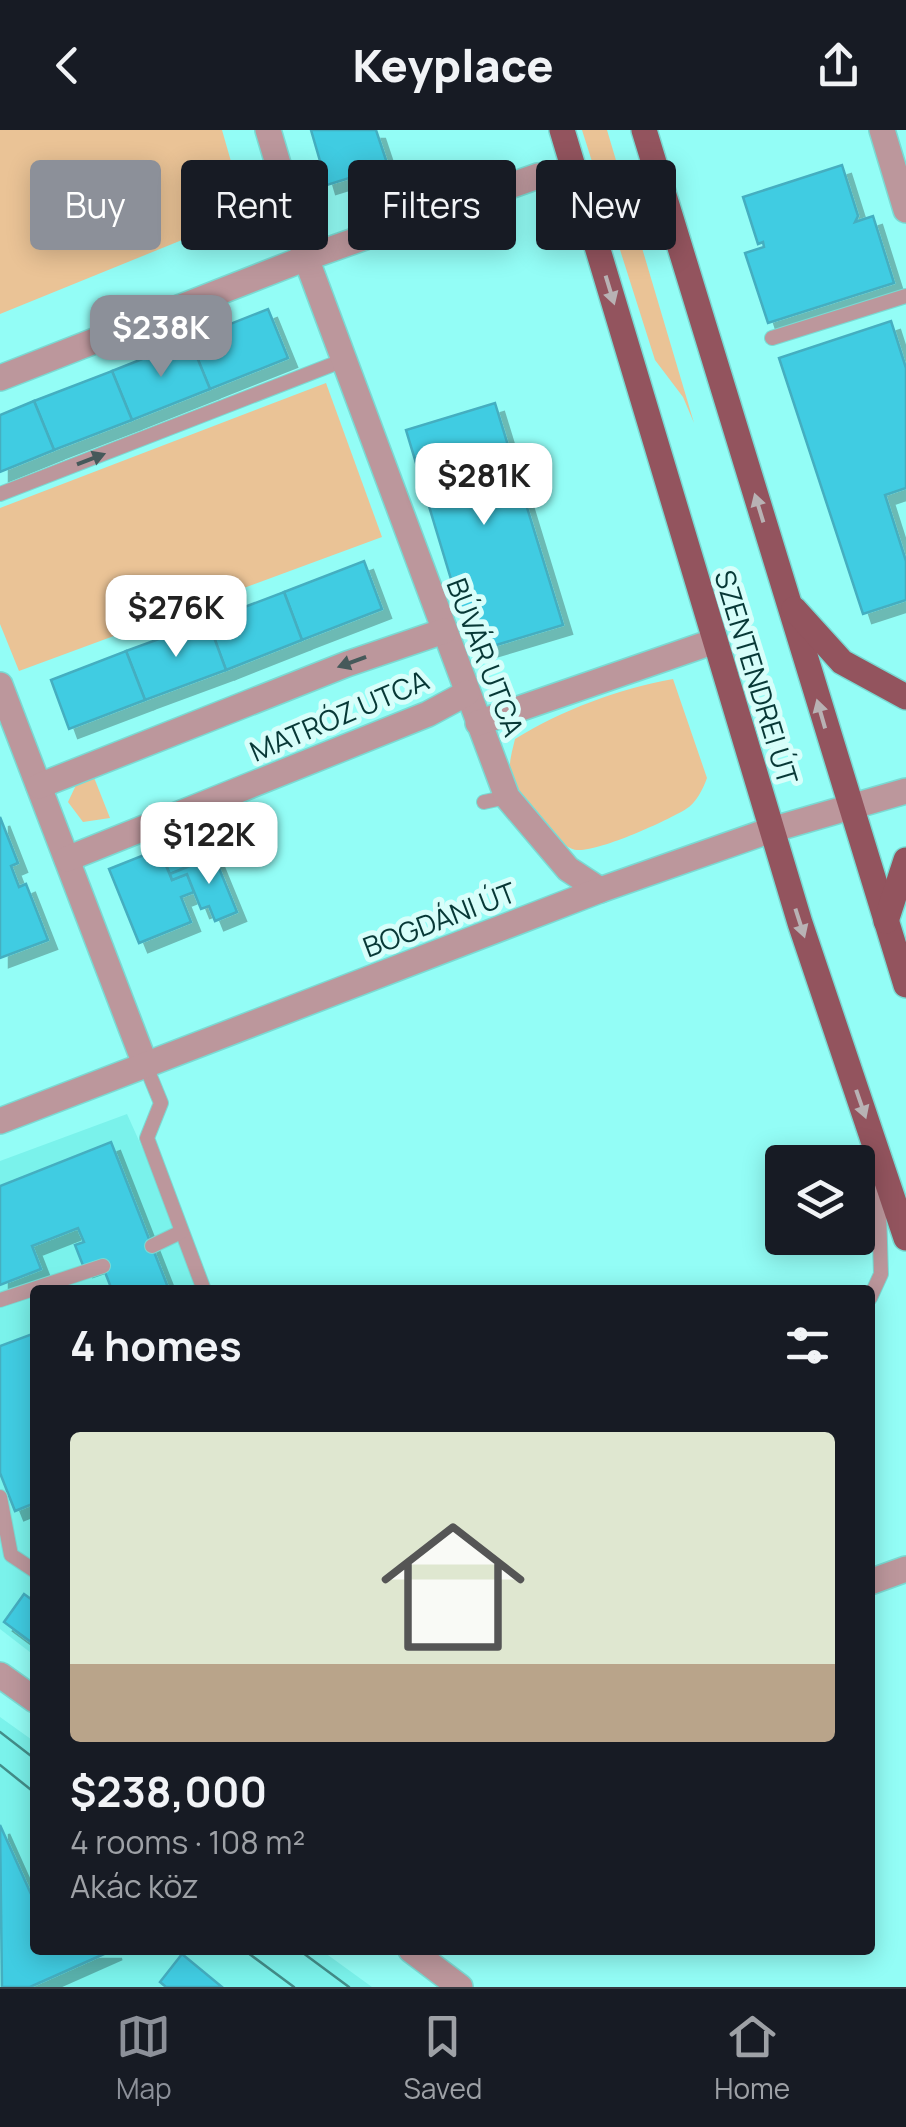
<!DOCTYPE html>
<meta charset="utf-8">
<style>
body{margin:0;font-family:Manrope,sans-serif;background:#242831;color:#f1f3f6;height:100vh;display:flex;flex-direction:column;font-size:38px;white-space:nowrap}
*{box-sizing:border-box;margin:0}
p{font-size:32px;color:#9ea1a6}
.icon{flex:none;width:55px;height:55px;fill:none;stroke:currentColor;stroke-width:2;stroke-linecap:round;stroke-linejoin:round}
.map{position:relative;flex:1;overflow:hidden}
.panel{position:absolute;left:30px;top:1155px;width:845px;height:670px;display:flex;flex-direction:column;background:#171b24;border-radius:10px;box-shadow:0 5px 25px #0003}
.panel>*{flex:none}
.top-card{position:absolute;left:30px;top:30px;width:848px;height:90px;display:flex;gap:20px}
.fabs{position:absolute;left:765px;top:1015px;display:grid;gap:20px}
.fabs a{display:grid;place-items:center;width:110px;height:110px;border-radius:10px;background:#171b24;box-shadow:0 5px 25px #0003;font-size:50px}
.price{position:absolute;translate:-50% -85px;padding:0 22px;border-radius:20px;background:#fff;color:#222;font-size:32px;line-height:65px;filter:drop-shadow(0 2px 5px #0008)}
.price::after{content:'';position:absolute;left:50%;top:60px;width:30px;height:22px;margin-left:-15px;background:inherit;clip-path:polygon(0 0,100% 0,50% 100%)}
.price.on{background:#8c9099;color:#fff}
ul{padding:0;list-style:none}
li{display:grid;align-content:center;gap:20px;height:530px;padding:0 40px}
li+li{border-top:2px solid #363941}
li span{display:grid;place-items:center;height:310px;border-radius:10px;color:#555}
li>.icon{margin-inline-start:auto}
span .icon{width:180px;height:180px;fill:#fffc;stroke-width:1}
li b{font-size:42px}
h2{display:flex;justify-content:space-between;align-items:center;height:120px;padding:0 40px;font-size:42px}
.chip{padding:0 35px;border-radius:10px;background:#171b24;box-shadow:0 5px 25px #0003;font-size:35px;line-height:90px}
.chip.on{background:#8c9099;color:#fff}
header{display:flex;justify-content:space-between;align-items:center;height:130px;padding:0 40px;background:#171b24;font-size:45px;font-weight:800}
.tabs{display:flex;justify-content:space-around;align-items:center;height:140px;border-top:2px solid #363941;background:#171b24;font-size:28px;color:#9ea1a6}
.tabs a{display:grid;justify-items:center;gap:5px}
.tabs .on{color:#8c9099}
.map>svg:first-child{display:block}
</style>
<header><svg class="icon" aria-label="back" viewBox="0 0 24 24"><path d="M15 5l-7 7 7 7"/></svg>Keyplace<svg class="icon" aria-label="share" viewBox="0 0 24 24"><path d="M12 15V3M7 8l5-5 5 5M5 13v7h14v-7"/></svg></header>
<div class="map">
<svg width="906" height="1857" viewBox="0 0 906 1857">
<defs>
<filter id="shadow"><feDropShadow dx="9" dy="9" stdDeviation="0" flood-color="#0004"/></filter>
</defs>
<rect width="100%" height="100%" fill="#93fdf6"/>
<g fill="#7af2eb">
<polygon points="127,984 206,1160 35,1160 35,1526 0,1499 0,1031"/>
<polygon points="0,1587 35,1612 35,1820 321,1820 372,1857 0,1857"/>
</g>
<g fill="#eac396">
<polygon points="0,0 222,0 246,84 0,184"/>
<polygon points="582,0 607,0 694,293 683,267 655,230"/>
<polygon points="326,253 382,407 19,541 0,494 0,378"/>
<path d="M673 549 707 648C703 659 696 673 686 679 667 691 598 722 577 720 555 718 513 661 510 640 509 631 513 618 515 609 562 580 618 559 673 549Z"/>
<polygon points="93,645 110,688 83,692 68,672 77,653"/>
</g>
<g fill="#41cce2" stroke="#44aec0" stroke-width="2.5" filter="url(#shadow)">
<polygon points="311,0 376,0 388,36 327,55"/>
<polygon points="842,35 858,86 855,92 873,86 894,153 768,193 745,123 764,117 763,112 758,114 743,67"/>
<polygon points="268,179 288,228 210,259 190,210"/>
<polygon points="891,191 906,238 906,358 885,365 906,431 906,470 863,484 779,228"/>
<polygon points="190,210 210,259 132,290 112,241"/>
<polygon points="112,241 132,290 54,320 34,271"/>
<polygon points="34,271 54,320 0,342 0,285"/>
<polygon points="495,273 563,495 473,522 406,300"/>
<polygon points="364,431 382,479 302,510 284,462"/>
<polygon points="284,462 302,510 226,540 208,491"/>
<polygon points="208,491 226,540 145,570 126,521"/>
<polygon points="126,521 145,570 69,599 51,550"/>
<polygon points="0,687 18,733 11,736 19,757 26,754 48,810 0,828"/>
<polygon points="204,701 214,726 170,744 159,719"/>
<polygon points="159,719 172,750 187,744 194,762 181,767 191,792 139,813 109,739"/>
<polygon points="214,726 237,782 215,791 209,776 201,779 187,744 172,750 170,744"/>
<polygon points="111,1012 169,1160 112,1160 101,1132 84,1138 75,1115 84,1112 78,1098 32,1116 41,1139 0,1155 0,1056"/>
<polygon points="35,1203 35,1373 15,1381 0,1343 0,1216"/>
<polygon points="24,1464 35,1472 35,1515 4,1492"/>
<polygon points="0,1695 35,1773 35,1820 113,1820 30,1857 2,1857"/>
<polygon points="182,1824 222,1857 166,1857 160,1852"/>
</g>
<g fill="none" stroke-linecap="round" stroke-linejoin="round">
<g stroke="#7adad3" stroke-width="16">
<g id="service">
<polyline points="772,208 906,166"/>
<polyline points="0,364 344,230"/>
<polyline points="484,672 507,667"/>
<polyline points="145,934 161,973 147,1008 204,1160"/>
<polyline points="152,1116 181,1102"/>
<polyline points="870,1168 881,1144 878,1050"/>
<polyline points="0,1170 103,1136"/>
<polyline points="0,1367 11,1425 35,1441"/>
</g>
</g>
<g stroke="#7adad3" stroke-width="28">
<g id="minor">
<polyline points="268,0 306,128 507,667 568,739 600,760"/>
<polyline points="882,0 906,80"/>
<path d="M0 248 306 128 538 46C562 44 573 56 584 75"/>
<polyline points="0,555 145,934"/>
<polyline points="478,593 715,511"/>
<polyline points="39,656 347,534 444,501"/>
<polyline points="67,729 428,584 467,563"/>
<polyline points="0,991 600,760 771,700"/>
<polyline points="870,1452 906,1439"/>
<polyline points="0,1545 35,1570"/>
<polyline points="411,1820 460,1857"/>
</g>
</g>
<g stroke="#7adad3" stroke-width="28">
<polyline id="tertiary" points="771,700 906,661"/>
</g>
<g stroke="#7adad3" stroke-width="28">
<g id="primary">
<polyline points="562,0 800,793 906,1108"/>
<polyline points="644,0 906,855"/>
<polyline points="794,479 842,532 906,567"/>
<polyline points="886,791 906,730"/>
</g>
</g>
<use href="#service" stroke="#bc979c" stroke-width="14"/>
<use href="#minor" stroke="#bc979c" stroke-width="25"/>
<use href="#tertiary" stroke="#bc979c" stroke-width="25"/>
<use href="#primary" stroke="#93545e" stroke-width="25"/>
<g stroke="#438d89" stroke-width="2.5">
<polyline points="0,1602 35,1629"/>
<polyline points="0,1635 35,1663"/>
<polyline points="244,1820 294,1857"/>
<polyline points="299,1820 349,1857"/>
</g>
</g>
<defs><path id="oneway-solid" d="M-6-.8H1V-3.2L6.5 0L1 3.2V.8H-6Z" transform="scale(2.5)"/></defs>
<g fill="#b8b2b4">
<use href="#oneway-solid" transform="translate(610 160) rotate(73)"/>
<use href="#oneway-solid" transform="translate(759 378) rotate(-107)"/>
<use href="#oneway-solid" transform="translate(821 584) rotate(-106)"/>
<use href="#oneway-solid" transform="translate(800 793) rotate(72)"/>
<use href="#oneway-solid" transform="translate(861 974) rotate(71)"/>
</g>
<g fill="#46595a">
<use href="#oneway-solid" transform="translate(91 329) rotate(-21)"/>
<use href="#oneway-solid" transform="translate(352 532) rotate(160)"/>
</g>
<g text-anchor="middle" dominant-baseline="central" stroke-width="10" stroke-linejoin="round" paint-order="stroke">
<g font-size="28" fill="#073836" stroke="#d7fefa">
<text transform="translate(486 527) rotate(69)">BÚVÁR UTCA</text>
<text transform="translate(757 547) rotate(73)">SZENTENDREI ÚT</text>
<text transform="translate(339 585) rotate(-23)">MATRÓZ UTCA</text>
<text transform="translate(439 789) rotate(-21)">BOGDÁNI ÚT</text>
</g>
</g>
</svg>
<div class="fabs">
<a><svg class="icon" aria-label="layers" viewBox="0 0 24 24"><path d="M12 4l9 5-9 5-9-5zM3 14l9 5 9-5"/></svg></a>
</div>
<b class="price on" style="left:161px;top:250px">$238K</b>
<b class="price" style="left:484px;top:398px">$281K</b>
<b class="price" style="left:176px;top:530px">$276K</b>
<b class="price" style="left:209px;top:757px">$122K</b>
<div class="top-card">
<a class="chip on">Buy</a>
<a class="chip">Rent</a>
<a class="chip">Filters</a>
<a class="chip">New</a>
</div>
<section class="panel">
<h2>4 homes<svg class="icon" aria-label="filters" viewBox="0 0 24 24"><path d="M4 7h16M4 17h16"/><circle cx="9" cy="7" r="2"/><circle cx="15" cy="17" r="2"/></svg></h2>
<ul>
<li><span style="background:linear-gradient(#dfe7d0 75%,#b9a48a 0)"><svg class="icon" aria-label="home" viewBox="0 0 24 24"><path d="M3 11l9-7 9 7M6 9v11h12V9"/></svg></span><div><b>$238,000</b><p>4 rooms · 108 m²</p><p>Akác köz</p></div></li>
</ul>
</section>
</div>
<nav class="tabs">
<a class="on"><svg class="icon" aria-label="map" viewBox="0 0 24 24"><path d="M3 6l6-2 6 2 6-2v14l-6 2-6-2-6 2zM9 4v14M15 6v14"/></svg>Map</a>
<a><svg class="icon" aria-label="saved" viewBox="0 0 24 24"><path d="M7 4h10v16l-5-4-5 4z"/></svg>Saved</a>
<a><svg class="icon" aria-label="home" viewBox="0 0 24 24"><path d="M3 11l9-7 9 7M6 9v11h12V9"/></svg>Home</a>
</nav>
